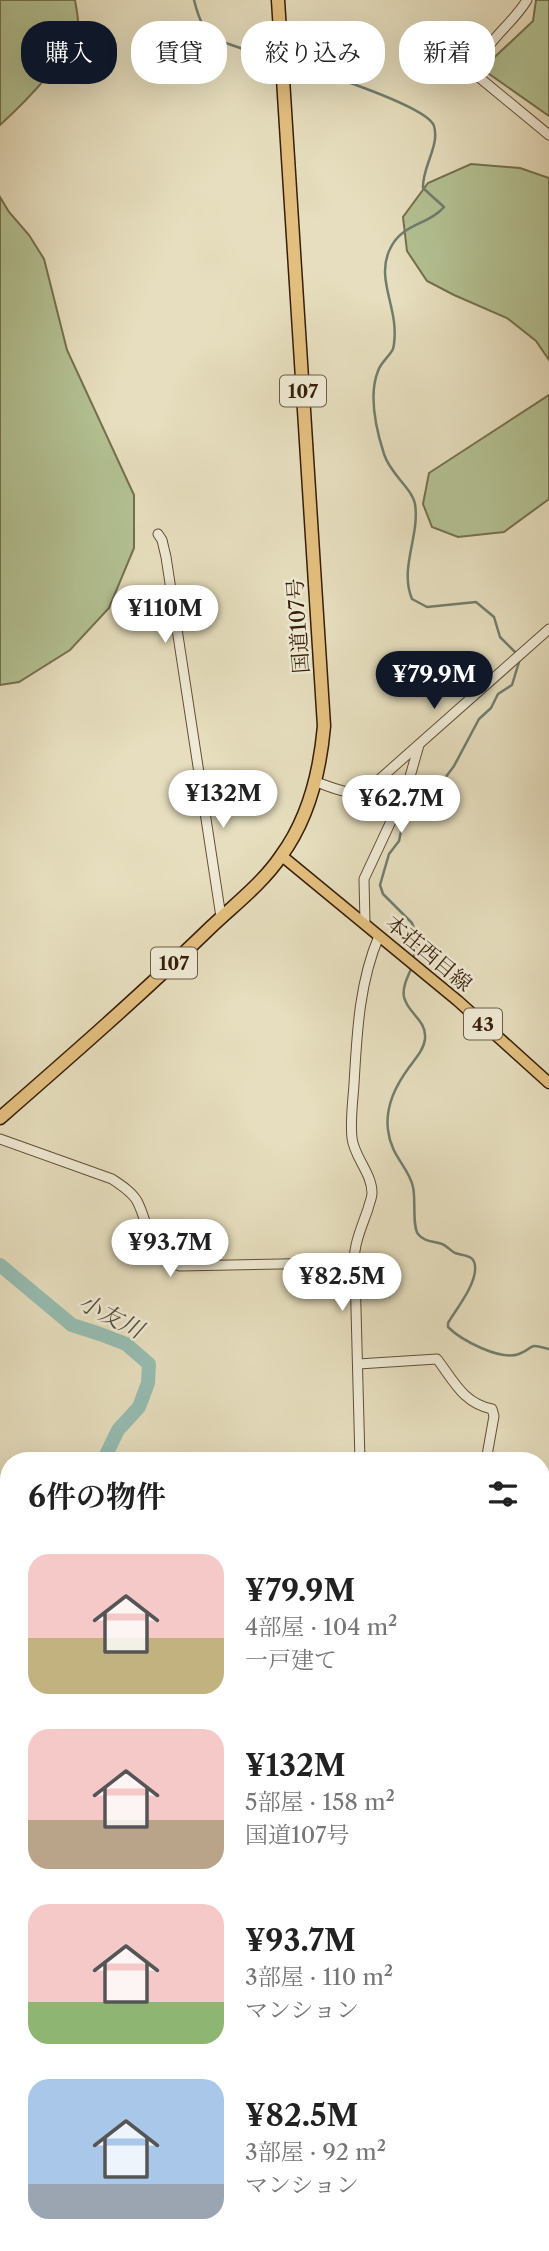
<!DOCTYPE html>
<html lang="ja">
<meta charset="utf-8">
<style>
body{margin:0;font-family:"Libre Caslon Text","Noto Serif JP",serif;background:#f6f6f6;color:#222;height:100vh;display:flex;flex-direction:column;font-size:26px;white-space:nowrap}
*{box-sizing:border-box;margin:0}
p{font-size:23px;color:#767676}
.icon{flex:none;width:38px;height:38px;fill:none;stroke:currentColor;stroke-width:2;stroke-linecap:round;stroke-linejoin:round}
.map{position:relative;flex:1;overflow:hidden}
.side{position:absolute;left:0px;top:1452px;width:550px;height:800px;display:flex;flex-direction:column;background:#fff;border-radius:28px 28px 0 0;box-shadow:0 7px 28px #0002}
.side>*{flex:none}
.top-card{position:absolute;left:21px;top:21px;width:508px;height:63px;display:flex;gap:14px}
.price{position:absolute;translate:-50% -60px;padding:0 16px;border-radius:24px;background:#fff;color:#222;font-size:23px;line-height:46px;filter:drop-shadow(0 2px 4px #0008)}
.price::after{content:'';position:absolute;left:50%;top:42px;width:21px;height:16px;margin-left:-10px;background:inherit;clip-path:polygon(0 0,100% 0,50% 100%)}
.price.on{background:#111827;color:#fff}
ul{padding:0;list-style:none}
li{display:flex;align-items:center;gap:21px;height:175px;padding:0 28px}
li span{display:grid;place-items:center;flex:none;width:196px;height:140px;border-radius:21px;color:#555}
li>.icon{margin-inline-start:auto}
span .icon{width:84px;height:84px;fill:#fffc;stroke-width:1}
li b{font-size:30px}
h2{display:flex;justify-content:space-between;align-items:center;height:84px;padding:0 28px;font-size:30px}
.tag{padding:0 24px;border-radius:28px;background:#fff;box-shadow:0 7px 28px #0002;font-size:24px;line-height:63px}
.tag.on{background:#111827;color:#fff}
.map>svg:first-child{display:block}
</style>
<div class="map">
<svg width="549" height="2251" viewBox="0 0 549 2251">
<rect width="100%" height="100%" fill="#e6debe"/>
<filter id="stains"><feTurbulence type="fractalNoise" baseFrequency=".00286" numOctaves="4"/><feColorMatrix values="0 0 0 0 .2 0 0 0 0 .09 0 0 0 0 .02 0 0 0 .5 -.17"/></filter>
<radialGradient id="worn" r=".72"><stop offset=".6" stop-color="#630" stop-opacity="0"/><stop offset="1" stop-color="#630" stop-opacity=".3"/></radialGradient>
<g fill="#b3c193" stroke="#75704e" stroke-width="2">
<path d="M0 0H75C76 7 78 15 78 22 74 54 23 104 0 125Z"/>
<polygon points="536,0 549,0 549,116 482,69 533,21"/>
<polygon points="471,164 520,168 549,178 549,360 536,341 507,318 454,295 427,281 407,251 403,217 428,183"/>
<polygon points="0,197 9,212 29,235 44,259 67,350 134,495 134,548 109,608 70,650 19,682 0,685"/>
<polygon points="549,395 549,499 504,532 458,537 432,527 423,504 429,473"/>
<polygon points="541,1830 542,1866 549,1873 549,1936 541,1932"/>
</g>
<g fill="#96bcb2" stroke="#707d6e" stroke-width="2">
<polygon points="541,1932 549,1936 549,2008 541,2002"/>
<polygon points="9,1951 9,2015 0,2019 0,1955"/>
</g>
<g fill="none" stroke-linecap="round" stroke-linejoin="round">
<g stroke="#707d6e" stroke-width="2.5">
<path d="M194 0C198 16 203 31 217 40L278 61"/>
<path d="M288 63C311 69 428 106 434 126 440 146 422 167 423 188L444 207C429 225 402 223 390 249 378 273 391 297 394 322 395 329 395 342 393 349 389 357 381 362 378 371 368 396 376 429 384 454 390 474 412 488 415 504 420 536 399 568 412 599L427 607 476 602 494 617 500 637 515 652"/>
<polyline points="413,960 418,940 412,923 383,894 380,885 389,854 399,841 403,822 411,815 415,805 442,782 454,766 479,719 491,708 498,694 512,685 519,662"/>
<path d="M412 967C408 976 402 987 404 997 408 1014 427 1020 425 1039 424 1049 416 1058 410 1066 396 1085 385 1106 388 1130 391 1157 409 1167 413 1187 416 1199 412 1226 418 1234 424 1242 434 1241 442 1244 447 1246 451 1251 455 1253 463 1256 474 1254 475 1266 477 1284 456 1309 448 1323V1327C461 1340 500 1361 519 1354 537 1347 525 1343 549 1349"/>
<polyline points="541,1784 549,1772"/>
<polyline points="541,2101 549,2104"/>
<polyline points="0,2109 9,2106"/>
<polyline points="492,2244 502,2251"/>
<polyline points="401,2251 407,2245 414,2244"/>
</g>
<polyline stroke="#96bcb2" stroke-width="14" points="0,1265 72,1325 100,1334 126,1344 149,1364 148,1383 139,1407 118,1430 103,1461"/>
<g stroke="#634e36" stroke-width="11">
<g id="minor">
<path d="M527 0C509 29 486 38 475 74L549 135"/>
<polyline points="158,534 162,540 166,557 221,917"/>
<path d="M316 782C338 789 352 799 373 785L549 629"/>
<polyline points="365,923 364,879 407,787 419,745"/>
<path d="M0 1139 112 1179C121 1185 132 1192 137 1201 150 1225 148 1260 180 1266L331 1263 353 1260"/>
<path d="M358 1364 437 1359C454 1381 463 1403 492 1409L494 1416 486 1461"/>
<path d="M360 1461 355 1271C351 1250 361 1229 368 1209 369 1204 372 1198 372 1193 372 1173 354 1157 352 1138 350 1120 353 1101 354 1084 357 1033 359 983 379 936"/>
<polyline points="541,1575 549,1600"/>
<polyline points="541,1738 549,1718"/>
<polyline points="0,1795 9,1787"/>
<polyline points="541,2068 549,2071"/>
<polyline points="0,2078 9,2075"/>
<polyline points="484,2244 486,2251"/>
</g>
</g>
<g stroke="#371e09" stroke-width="13">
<polyline id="major" points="282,856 458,1001 549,1083"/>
</g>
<g stroke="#371e09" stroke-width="15">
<path id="highway" d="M0 1118C71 1056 142 994 210 928 234 905 262 884 281 856 309 818 320 772 324 726L278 0"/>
</g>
<use href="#minor" stroke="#efead5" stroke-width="9"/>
<use href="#major" stroke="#e3bf7f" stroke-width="10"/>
<use href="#highway" stroke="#e3bf7f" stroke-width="12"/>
</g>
<g text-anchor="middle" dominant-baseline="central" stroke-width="5" stroke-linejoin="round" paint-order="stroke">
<g fill="#efead5" stroke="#6e5b46" stroke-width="2">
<rect x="280" y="375.5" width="46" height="31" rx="5"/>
<rect x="151" y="947.5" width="46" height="31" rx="5"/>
<rect x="464" y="1008.5" width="38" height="31" rx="5"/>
</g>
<g font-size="19" font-weight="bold" fill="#371e09">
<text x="303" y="391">107</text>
<text x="174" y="963">107</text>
<text x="483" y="1024">43</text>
</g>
<g font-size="21" fill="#371e09" stroke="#efead5">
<text transform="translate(298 626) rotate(-94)">国道107号</text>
<text transform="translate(429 953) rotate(40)">本荘西目線</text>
</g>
<g font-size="23" font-style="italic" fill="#544d3c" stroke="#efead5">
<text transform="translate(111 1316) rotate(27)">小友川</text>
</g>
</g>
<rect width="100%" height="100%" filter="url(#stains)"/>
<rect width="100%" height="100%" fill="url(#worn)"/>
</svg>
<b class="price" style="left:165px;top:645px">¥110M</b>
<b class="price on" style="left:434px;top:711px">¥79.9M</b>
<b class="price" style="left:223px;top:830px">¥132M</b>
<b class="price" style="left:401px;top:835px">¥62.7M</b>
<b class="price" style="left:170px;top:1279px">¥93.7M</b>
<b class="price" style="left:342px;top:1313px">¥82.5M</b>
<div class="top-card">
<a class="tag on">購入</a>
<a class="tag">賃貸</a>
<a class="tag">絞り込み</a>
<a class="tag">新着</a>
</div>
<section class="side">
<h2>6件の物件<svg class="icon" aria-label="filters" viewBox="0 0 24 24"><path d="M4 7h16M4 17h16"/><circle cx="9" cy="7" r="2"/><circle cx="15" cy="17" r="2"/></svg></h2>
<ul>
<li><span style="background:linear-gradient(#f6c9c9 60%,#c2b280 0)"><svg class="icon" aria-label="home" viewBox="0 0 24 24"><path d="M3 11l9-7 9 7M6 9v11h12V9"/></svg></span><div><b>¥79.9M</b><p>4部屋 · 104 m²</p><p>一戸建て</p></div></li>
<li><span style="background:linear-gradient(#f6c9c9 65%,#b9a48a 0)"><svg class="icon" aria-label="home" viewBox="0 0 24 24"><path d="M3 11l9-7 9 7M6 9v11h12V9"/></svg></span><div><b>¥132M</b><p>5部屋 · 158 m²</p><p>国道107号</p></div></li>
<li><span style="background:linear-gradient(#f6c9c9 70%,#8fb573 0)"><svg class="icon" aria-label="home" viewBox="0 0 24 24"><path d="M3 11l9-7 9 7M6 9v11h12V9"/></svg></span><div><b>¥93.7M</b><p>3部屋 · 110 m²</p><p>マンション</p></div></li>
<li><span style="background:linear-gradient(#a9c7e8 75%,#9aa5b1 0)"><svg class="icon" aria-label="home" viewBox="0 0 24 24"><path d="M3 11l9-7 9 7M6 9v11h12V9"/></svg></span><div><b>¥82.5M</b><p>3部屋 · 92 m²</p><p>マンション</p></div></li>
</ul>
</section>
</div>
